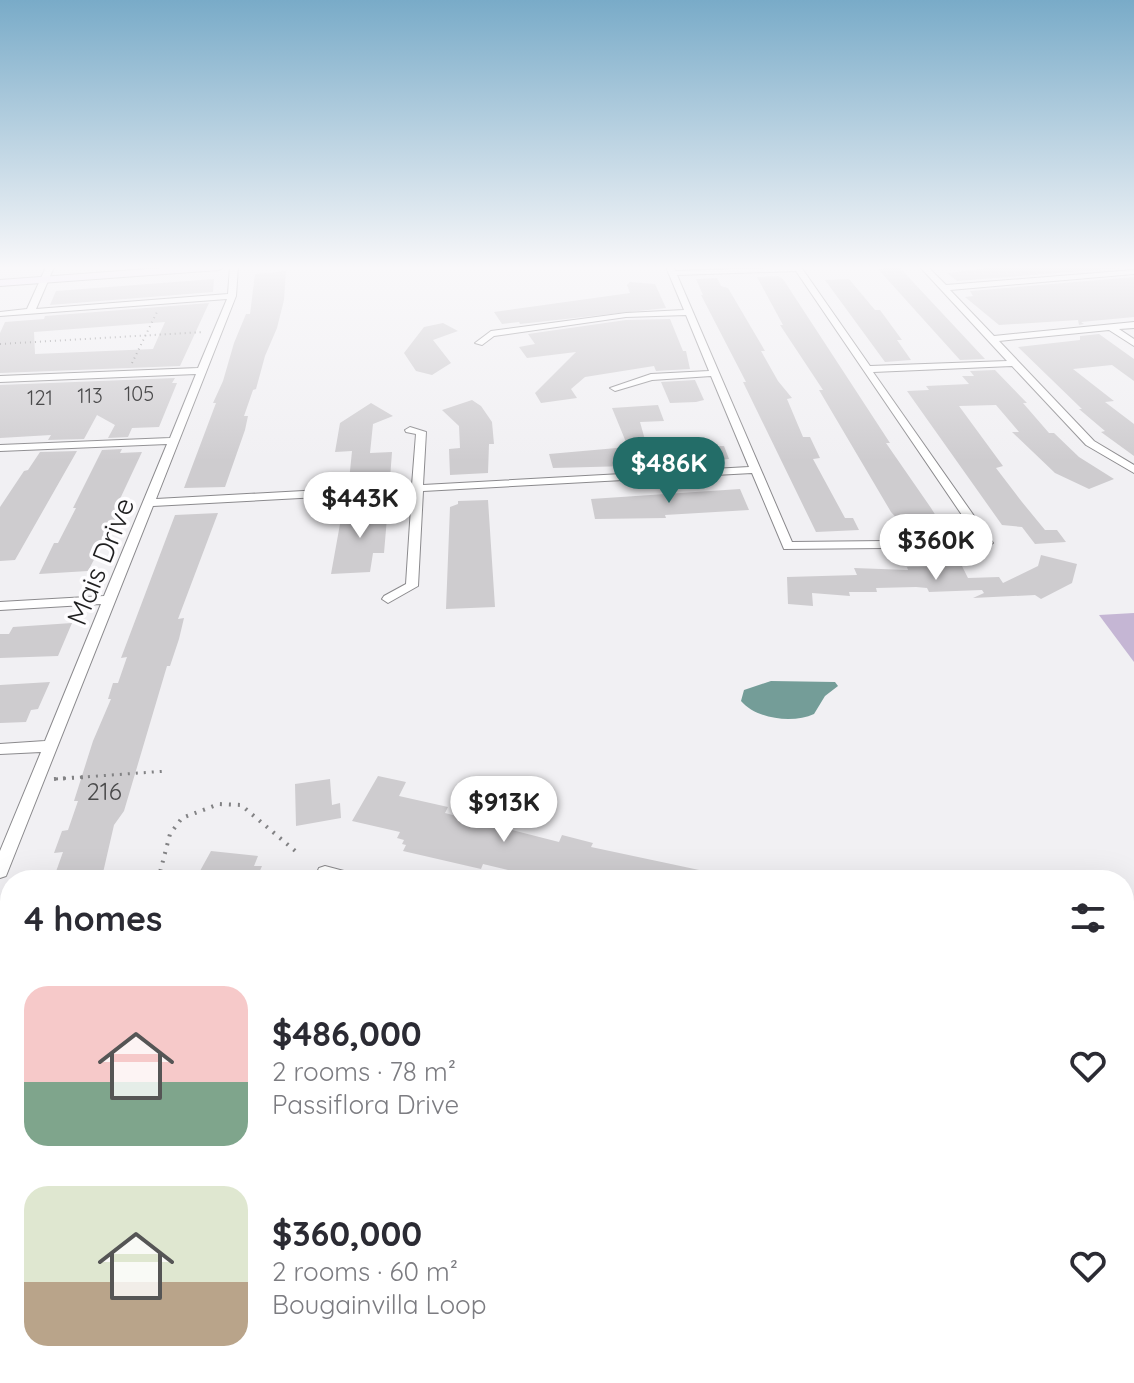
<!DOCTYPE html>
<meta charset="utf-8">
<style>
body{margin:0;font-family:Quicksand,sans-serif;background:#f2f2f3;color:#2b2b33;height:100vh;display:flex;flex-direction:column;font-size:30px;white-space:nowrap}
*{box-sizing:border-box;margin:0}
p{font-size:26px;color:#7c7c81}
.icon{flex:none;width:44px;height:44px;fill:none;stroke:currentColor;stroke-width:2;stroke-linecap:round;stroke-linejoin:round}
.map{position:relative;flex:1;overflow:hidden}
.drawer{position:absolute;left:0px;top:870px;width:1134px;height:514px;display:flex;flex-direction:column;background:#fff;border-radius:32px 32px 0 0;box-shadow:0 8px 32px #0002}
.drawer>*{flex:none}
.price{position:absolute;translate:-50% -68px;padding:0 18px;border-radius:28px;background:#fff;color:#222;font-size:26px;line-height:52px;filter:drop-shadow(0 2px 4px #0008)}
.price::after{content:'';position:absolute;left:50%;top:48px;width:24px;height:18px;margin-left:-12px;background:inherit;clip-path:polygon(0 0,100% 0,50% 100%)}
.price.active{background:#236d68;color:#fff}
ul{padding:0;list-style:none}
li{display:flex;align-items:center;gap:24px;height:200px;padding:0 24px}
li span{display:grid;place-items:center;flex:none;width:224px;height:160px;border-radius:24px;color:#555}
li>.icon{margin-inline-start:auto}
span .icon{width:96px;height:96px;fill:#fffc;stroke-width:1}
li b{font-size:34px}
h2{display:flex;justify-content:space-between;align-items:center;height:96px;padding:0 24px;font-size:34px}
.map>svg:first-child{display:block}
</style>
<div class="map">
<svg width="1134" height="1383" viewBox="0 0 1134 1383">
<rect width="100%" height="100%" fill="#f1f0f3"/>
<polygon fill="#c5b6d4" points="1134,613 1134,662 1099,615"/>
<path fill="#749d98" d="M771 681 835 682 838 686 825 696 814 714C793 724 756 719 741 701L744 690Z"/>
<g fill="#cecccf" fill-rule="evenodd">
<polygon points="881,267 899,267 985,359 960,360 878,269 883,269"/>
<polygon points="997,267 1134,267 957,281 947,273"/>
<polygon points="286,271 284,300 277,328 265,356 256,389 253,390 244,416 248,416 245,430 225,487 184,488 216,403 213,403 223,381 234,343 246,314 250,314 255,274"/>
<polygon points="778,276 783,279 890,443 886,443 931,508 941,524 937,524 940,530 911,532 906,523 901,523 891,512 819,390 823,390 780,325 783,325 757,277"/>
<polygon points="1134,277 1134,317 1081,322 1084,324 1079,325 1078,320 999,325 965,297 973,296 970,291"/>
<polygon points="717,278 721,286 728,288 765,351 761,351 778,381 792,398 787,399 803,437 810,437 820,458 813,459 845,518 853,518 859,530 816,532 743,382 746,382 701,295 703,295 696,279"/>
<polygon points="214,279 213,292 50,305 56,291"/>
<polygon points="849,279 875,310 880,310 902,340 897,340 911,360 885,362 825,280"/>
<polygon points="630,282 655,284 666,308 520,324 519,322 502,324 494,312 630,293 627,285"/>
<path d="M209 303 180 366 0 373V333L5 322 44 319 45 316ZM165 322 153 349 35 354 34 332Z"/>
<polygon points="670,319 683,351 686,351 690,369 656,371 654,366 585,377 571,389 577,398 541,403 535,393 576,352 527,358 519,347 535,344 528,334 626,320"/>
<polygon points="443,323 458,331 433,340 451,363 432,375 416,371 404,353 424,327"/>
<polygon points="1099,334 1134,359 1134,381 1112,365 1073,369 1114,401 1105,402 1134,424 1134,456 1101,432 1105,431 1079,409 1082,409 1018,347 1080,340 1080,336"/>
<polygon points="995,370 1027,403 1023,403 1049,433 1054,433 1079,457 1114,479 1089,489 1055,473 1012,432 1019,432 996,405 959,406 1003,466 996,468 1022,502 1045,530 1057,530 1066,542 1035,544 1022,527 1002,525 907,391 929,390 926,386 969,384 962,376 974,376 970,371"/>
<polygon points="175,378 172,383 177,383 159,427 132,428 128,437 108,438 115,425 97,415 84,439 48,440 51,435 0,438 0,385"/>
<polygon points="695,380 704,400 696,402 670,403 661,382"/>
<polygon points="472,400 481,406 492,422 494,444 489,444 488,473 450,475 449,449 460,448 459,426 442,410"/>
<polygon points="371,403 393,416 373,424 370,453 392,452 390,479 349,481 352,451 335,452 340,423"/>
<polygon points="658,405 664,421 640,422 647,447 712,442 713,446 724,446 729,459 666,465 553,468 549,454 628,447 612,408"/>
<polygon points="122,449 120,453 142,452 112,516 117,516 88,571 39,574 54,543 58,543 76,508 73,508 102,450"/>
<polygon points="77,451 15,560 0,561 0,507 24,471 28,470 40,452"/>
<polygon points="740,489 749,510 665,515 666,518 595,519 591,499"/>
<polygon points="488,500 495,607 446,609 450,507 458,504 458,501"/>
<polygon points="388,506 384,553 373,553 370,572 331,574 340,524 345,524 347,508"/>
<polygon points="218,513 178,619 184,618 179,639 170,666 167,666 124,811 114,825 102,877 53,880 63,852 54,853 62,831 68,830 78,801 74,801 93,741 111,699 108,699 113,683 118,683 127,657 121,658 175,515"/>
<polygon points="1041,555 1077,564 1072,583 1041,599 1035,595 973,598 984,593 982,590 929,592 927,588 916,587 876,588 877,592 849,592 850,596 812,593 813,606 788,604 787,577 857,575 854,568 908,570 907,567 962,566 968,578 999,577 1003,583 1038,566"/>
<polygon points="72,623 58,656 0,658 0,634 9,634 13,627"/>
<polygon points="50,682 38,709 31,710 26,722 0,723 0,685"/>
<polygon points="378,776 406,782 399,796 448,807 445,813 559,842 562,835 593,843 591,847 718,874 717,880 519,880 505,877 508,870 483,864 481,869 403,851 406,845 402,844 404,840 397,838 400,832 352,821"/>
<polygon points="330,779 332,805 340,803 341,818 296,826 295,784"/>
<polygon points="211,851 258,856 254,866 262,866 256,880 195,880"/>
</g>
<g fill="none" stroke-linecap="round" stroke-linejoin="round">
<g stroke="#8b8a8d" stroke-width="2">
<g id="street">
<path d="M46 267H54L36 309 228 294 230 267H238L236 296 156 499 412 485 416 434 406 432 405 430 410 427 426 432 423 485 749 467 711 376 652 380 615 391 610 388 651 374 709 371 686 315 626 317 494 336 482 345 475 343 491 331 626 313 684 310 666 267H674L675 271 801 267 870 366 1007 361 920 267H928L946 285 1134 270V274L950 290 994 336 1134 322V328L1119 329 1134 339V346L1109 330 999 341 1094 441 1134 465V473L1086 445 1012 366 873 372 993 543 987 547 784 549 752 473 423 491 418 586 388 603 382 599 384 596 406 584 412 492 153 506 8 871 6 876 0 878V851L41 752 0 754V744L45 741 101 604 0 610V602L104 596 167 444 0 451V445L170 438 196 374 0 382V376L198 368 227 299 0 316V312L27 309ZM796 271 979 540 792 542 677 275Z"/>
<polygon points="325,866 359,875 361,880 314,880 319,868"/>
<polygon points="10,1272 10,1294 0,1296 0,1274"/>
<rect x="245" y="1374" width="24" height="9"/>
<polygon points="794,1374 833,1374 837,1383 798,1383"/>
<polygon points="997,1374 1021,1374 1020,1383 996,1383"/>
</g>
</g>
<g stroke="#8b8a8d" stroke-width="2">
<polygon id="secondary" points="175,267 224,267 219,270 0,286 0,280"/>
</g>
<g stroke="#828284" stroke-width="2" stroke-dasharray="1 4" stroke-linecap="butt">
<polyline points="0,344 204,332"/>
<polyline points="132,363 157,312"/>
</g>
<polyline stroke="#828284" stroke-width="3" stroke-dasharray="2 6" stroke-linecap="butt" points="56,779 167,771"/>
<g stroke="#828284" stroke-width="4" stroke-dasharray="2 7" stroke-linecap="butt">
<polyline points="54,779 85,777"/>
<polyline points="158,880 170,834 182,818 219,804 241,805 300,855"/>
<polyline points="1124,1031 1134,1014"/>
</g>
<polyline stroke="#828284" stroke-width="5" stroke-dasharray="3 9" stroke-linecap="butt" points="34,1383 36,1374"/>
<use href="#street" fill="#fff" fill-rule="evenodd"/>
<use href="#secondary" fill="#f4e7ff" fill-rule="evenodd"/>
</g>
<linearGradient id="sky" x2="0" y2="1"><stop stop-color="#79abc8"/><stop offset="0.58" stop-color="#f9f8fa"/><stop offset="1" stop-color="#f9f8fa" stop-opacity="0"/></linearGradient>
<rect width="1134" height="461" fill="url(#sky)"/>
<g text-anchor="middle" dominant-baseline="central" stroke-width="7" stroke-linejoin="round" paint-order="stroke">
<g font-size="20" fill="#4a4a4b">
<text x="139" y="393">105</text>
<text x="90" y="395">113</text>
<text x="40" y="397">121</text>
</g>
<g font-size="24" fill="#4a4a4b">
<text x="104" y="791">216</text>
</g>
<g font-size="28" fill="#1e1e1f" stroke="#fefdff">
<text transform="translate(100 561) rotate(-68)">Mais Drive</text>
</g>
</g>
</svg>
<b class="price active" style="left:669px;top:505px">$486K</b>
<b class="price" style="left:360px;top:540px">$443K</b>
<b class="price" style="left:936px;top:582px">$360K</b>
<b class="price" style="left:504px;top:844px">$913K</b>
<section class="drawer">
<h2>4 homes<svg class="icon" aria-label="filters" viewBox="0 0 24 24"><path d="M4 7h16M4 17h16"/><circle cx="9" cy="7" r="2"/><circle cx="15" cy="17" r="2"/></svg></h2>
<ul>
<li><span style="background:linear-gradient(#f6c9c9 60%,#7fa58c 0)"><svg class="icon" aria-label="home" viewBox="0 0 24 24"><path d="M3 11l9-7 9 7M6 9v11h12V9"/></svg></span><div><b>$486,000</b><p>2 rooms · 78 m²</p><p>Passiflora Drive</p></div><svg class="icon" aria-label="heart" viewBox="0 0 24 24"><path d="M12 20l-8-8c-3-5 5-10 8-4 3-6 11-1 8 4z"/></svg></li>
<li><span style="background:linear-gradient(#dfe7d0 60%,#b9a48a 0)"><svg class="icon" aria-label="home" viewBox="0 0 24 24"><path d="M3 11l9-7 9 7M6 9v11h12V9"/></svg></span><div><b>$360,000</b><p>2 rooms · 60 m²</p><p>Bougainvilla Loop</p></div><svg class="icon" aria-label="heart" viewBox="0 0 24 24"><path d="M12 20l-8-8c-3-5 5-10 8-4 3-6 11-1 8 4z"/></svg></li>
</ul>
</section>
</div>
